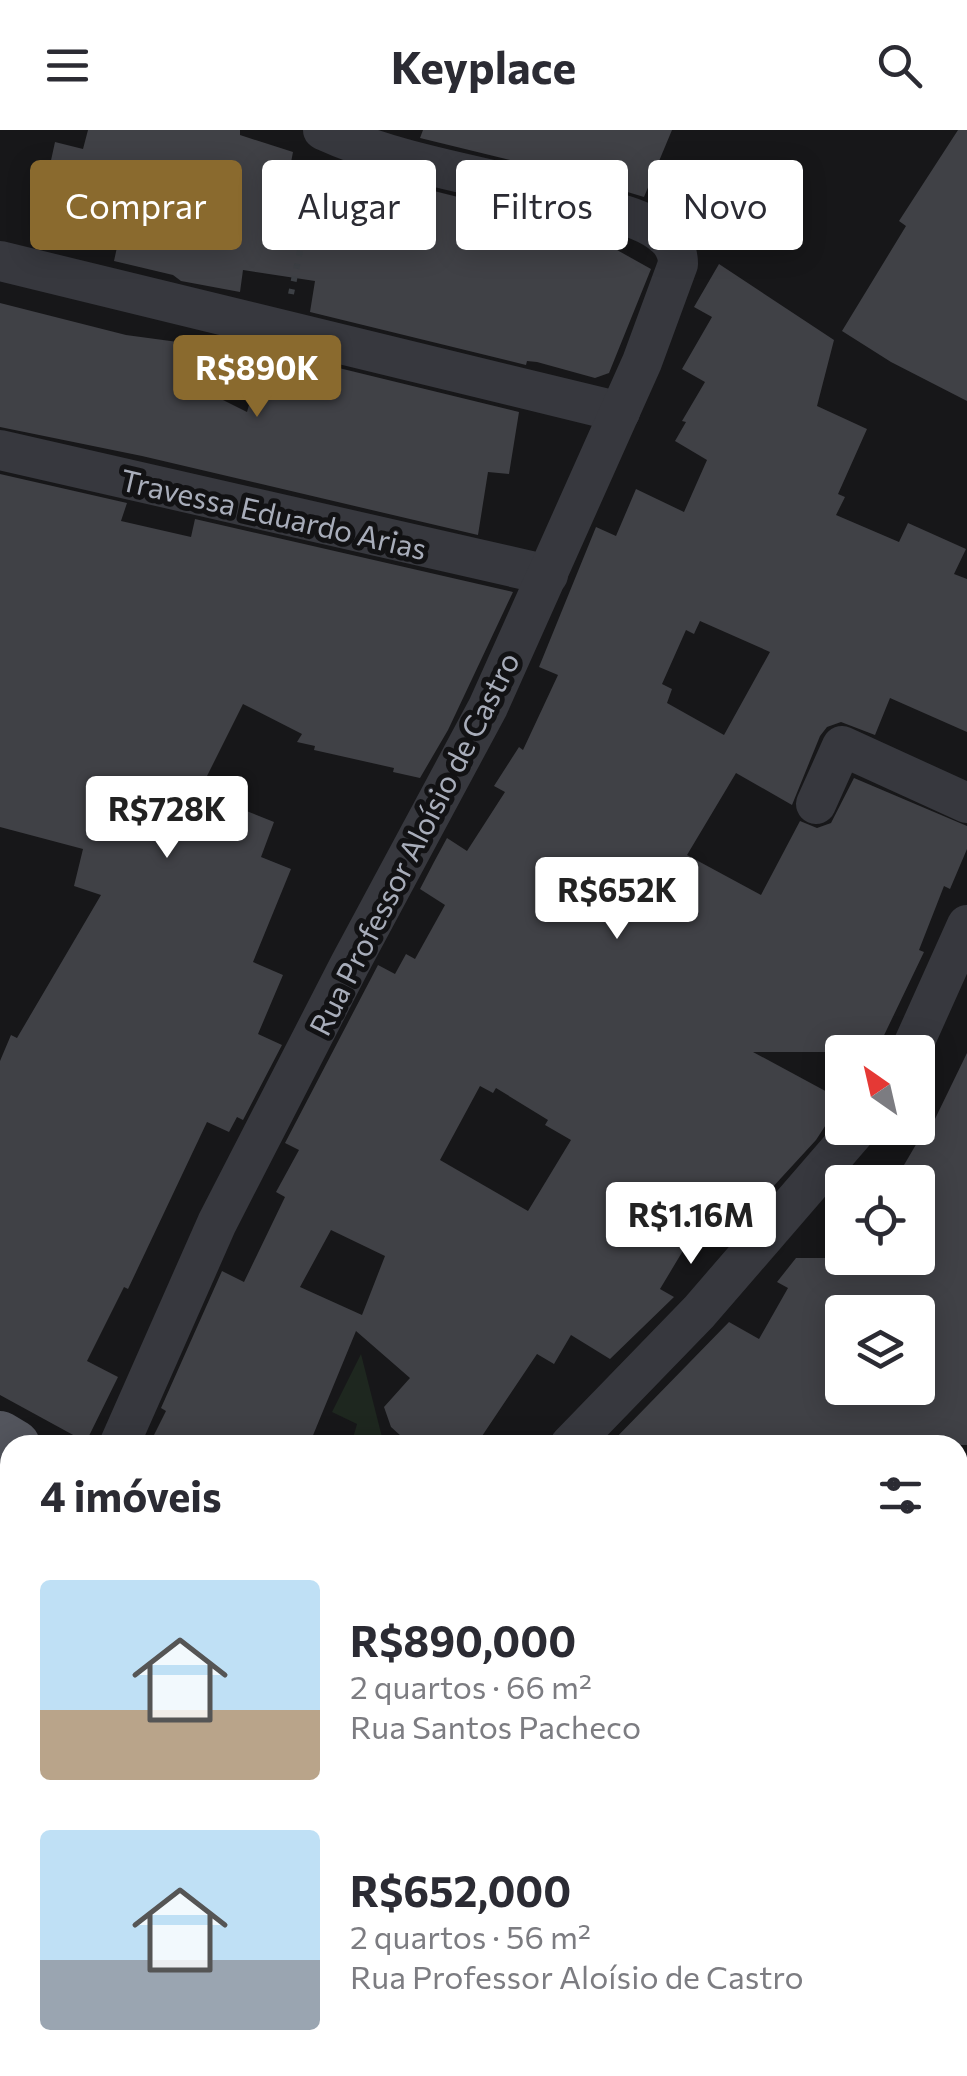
<!DOCTYPE html>
<html lang="pt">
<meta charset="utf-8">
<style>
body{margin:0;font-family:Commissioner,sans-serif;background:#f7f7f7;color:#2b2b33;height:100vh;display:flex;flex-direction:column;font-size:38px;white-space:nowrap}
*{box-sizing:border-box;margin:0}
p{font-size:32px;color:#7c7c81}
.icon{flex:none;width:55px;height:55px;fill:none;stroke:currentColor;stroke-width:2;stroke-linecap:round;stroke-linejoin:round}
.map{position:relative;flex:1;overflow:hidden}
.drawer{position:absolute;left:0px;top:1305px;width:968px;height:642px;display:flex;flex-direction:column;background:#fff;border-radius:30px 30px 0 0;box-shadow:0 5px 25px #0003}
.drawer>*{flex:none}
.top-card{position:absolute;left:30px;top:30px;width:908px;height:90px;display:flex;gap:20px}
.needle{width:65px;rotate:326deg}
.tools{position:absolute;left:825px;top:905px;display:grid;gap:20px}
.tools a{display:grid;place-items:center;width:110px;height:110px;border-radius:10px;background:#fff;box-shadow:0 5px 25px #0003;font-size:50px}
.price{position:absolute;translate:-50% -85px;padding:0 22px;border-radius:10px;background:#fff;color:#222;font-size:32px;line-height:65px;filter:drop-shadow(0 2px 5px #0008)}
.price::after{content:'';position:absolute;left:50%;top:60px;width:30px;height:22px;margin-left:-15px;background:inherit;clip-path:polygon(0 0,100% 0,50% 100%)}
.price.active{background:#8a6a2e;color:#fff}
ul{padding:0;list-style:none}
li{display:flex;align-items:center;gap:30px;height:250px;padding:0 40px}
li span{display:grid;place-items:center;flex:none;width:280px;height:200px;border-radius:10px;color:#555}
li>.icon{margin-inline-start:auto}
span .icon{width:120px;height:120px;fill:#fffc;stroke-width:1}
li b{font-size:42px}
h2{display:flex;justify-content:space-between;align-items:center;height:120px;padding:0 40px;font-size:42px}
.tag{padding:0 35px;border-radius:10px;background:#fff;box-shadow:0 5px 25px #0003;font-size:35px;line-height:90px}
.tag.active{background:#8a6a2e;color:#fff}
header{display:flex;justify-content:space-between;align-items:center;height:130px;padding:0 40px;background:#fff;font-size:45px;font-weight:700}
.map>svg:first-child{display:block}
</style>
<header><svg class="icon" aria-label="menu" viewBox="0 0 24 24"><path d="M4 6h16M4 12h16M4 18h16"/></svg>Keyplace<svg class="icon" aria-label="search" viewBox="0 0 24 24"><circle cx="10" cy="10" r="6"/><path d="M15 15l6 6"/></svg></header>
<div class="map">
<svg width="967" height="1946" viewBox="0 0 967 1946">
<rect width="100%" height="100%" fill="#171719"/>
<polygon fill="#1e271f" points="361,1224 384,1315 351,1315 357,1294 332,1282"/>
<g fill="#404146" fill-rule="evenodd">
<polygon points="88,0 240,0 240,5 293,22 289,43 304,48 293,100 381,118 394,54 405,56 406,54 594,101 592,106 651,139 609,243 595,248 537,232 527,231 526,235 310,182 315,151 243,140 240,162 181,151 173,145 114,131 119,108 32,89 45,34 50,35 55,12 83,19"/>
<polygon points="423,0 672,0 644,67 568,44 420,8"/>
<polygon points="958,0 967,0 967,271 891,232 842,201 906,96 899,91"/>
<path d="M719 134 834 210 817 276 867 299 838 364 845 367 836 385 899 412 908 393 966 419 954 444 967 449V602L890 568 875 605 841 592 827 597 820 606 792 675 736 643 687 725 761 765 800 691 817 698 831 693 854 648 967 696V719L950 759 944 756 919 820 924 822 876 922H753L842 970 816 1010 736 1097 717 1085 711 1094 702 1089 660 1159 674 1167 610 1229 571 1205 554 1234 537 1224 476 1315H411L391 1297 384 1277 410 1248 356 1201 309 1315H149L166 1281 161 1278 222 1141 244 1152 285 1067 276 1062 299 1020 285 1013 378 835 395 844 406 824 415 829 445 775 420 759 434 732 447 708 467 721 505 662 494 656 519 617 523 620 558 545 539 537 596 397 616 406 636 359 684 382 707 330 675 311 686 292 682 291 705 252 682 239 712 187 694 177ZM700 491 770 522 724 605 667 573 672 559 662 554 686 500 694 504ZM480 956 493 963 496 958 548 990 545 995 571 1010 528 1081 440 1030ZM331 1100 385 1126 362 1185 300 1157Z"/>
<polygon points="0,173 126,205 200,215 191,254 247,282 264,223 302,232 302,229 519,282 509,344 488,342 478,405 142,326 0,297"/>
<polygon points="0,344 127,373 121,391 191,407 195,389 513,462 448,600 420,648 393,642 394,638 314,620 315,616 297,612 302,604 243,574 199,662 274,692 261,727 291,739 253,832 283,845 258,904 282,915 243,990 237,987 229,1002 207,992 128,1159 124,1157 87,1231 118,1247 86,1312 0,1265 0,931 11,905 17,908 101,765 74,756 83,719 0,697"/>
<path d="M967 923V1315H609L729 1192 759 1209 788 1158 777 1152 796 1128H923L918 1124V1052H894L931 989 934 991ZM842 1182H918V1258H898L894 1263 886 1258H842Z"/>
</g>
<g fill="none" stroke-linecap="round" stroke-linejoin="round">
<polyline stroke="#3d4045" stroke-width="6" stroke-dasharray="5 8" stroke-linecap="butt" points="291,164 317,39"/>
<g stroke="#37383e" stroke-width="40">
<polyline points="0,131 620,282"/>
<polyline points="0,320 548,445"/>
<polyline points="816,674 842,616 967,673"/>
<polyline points="910,922 967,795"/>
<path d="M119 1315 217 1093 350 834 488 577 642 232 678 134C678 123 674 114 666 107 648 90 619 84 596 77 507 48 408 39 323 0"/>
<polyline points="570,1315 699,1182 858,998"/>
<polyline points="958,1378 967,1383"/>
<polyline points="958,1582 967,1572"/>
<polyline points="0,1674 10,1642"/>
<polyline points="958,1783 967,1756"/>
<polyline points="0,1822 10,1829"/>
<polyline points="177,1938 190,1946"/>
<polyline points="510,1946 514,1938"/>
<polyline points="899,1946 902,1938"/>
</g>
<g stroke="#53555d" stroke-width="50">
<polyline points="0,1306 15,1315"/>
<polyline points="958,1673 967,1674"/>
</g>
</g>
<g text-anchor="middle" dominant-baseline="central" stroke-width="10" stroke-linejoin="round" paint-order="stroke">
<g font-size="30" fill="#a8adba" stroke="#121214">
<text transform="translate(274 383) rotate(13)">Travessa Eduardo Arias</text>
<text transform="translate(413 713) rotate(-63)">Rua Professor Aloísio de Castro</text>
</g>
</g>
</svg>
<div class="tools">
<a><svg class="needle" viewBox="-14 -14 28 28"><path d="M0-13l5 13h-10z" fill="#e53935"/><path d="M0 13l5-13h-10z" fill="#7c7c81"/></svg></a>
<a><svg class="icon" aria-label="locate" viewBox="0 0 24 24"><circle cx="12" cy="12" r="6"/><path d="M12 2v4M12 18v4M2 12h4M18 12h4"/></svg></a>
<a><svg class="icon" aria-label="layers" viewBox="0 0 24 24"><path d="M12 4l9 5-9 5-9-5zM3 14l9 5 9-5"/></svg></a>
</div>
<b class="price active" style="left:257px;top:290px">R$890K</b>
<b class="price" style="left:167px;top:731px">R$728K</b>
<b class="price" style="left:617px;top:812px">R$652K</b>
<b class="price" style="left:691px;top:1137px">R$1.16M</b>
<div class="top-card">
<a class="tag active">Comprar</a>
<a class="tag">Alugar</a>
<a class="tag">Filtros</a>
<a class="tag">Novo</a>
</div>
<section class="drawer">
<h2>4 imóveis<svg class="icon" aria-label="filters" viewBox="0 0 24 24"><path d="M4 7h16M4 17h16"/><circle cx="9" cy="7" r="2"/><circle cx="15" cy="17" r="2"/></svg></h2>
<ul>
<li><span style="background:linear-gradient(#bfe0f5 65%,#b9a48a 0)"><svg class="icon" aria-label="home" viewBox="0 0 24 24"><path d="M3 11l9-7 9 7M6 9v11h12V9"/></svg></span><div><b>R$890,000</b><p>2 quartos · 66 m²</p><p>Rua Santos Pacheco</p></div></li>
<li><span style="background:linear-gradient(#bfe0f5 65%,#9aa5b1 0)"><svg class="icon" aria-label="home" viewBox="0 0 24 24"><path d="M3 11l9-7 9 7M6 9v11h12V9"/></svg></span><div><b>R$652,000</b><p>2 quartos · 56 m²</p><p>Rua Professor Aloísio de Castro</p></div></li>
</ul>
</section>
</div>
